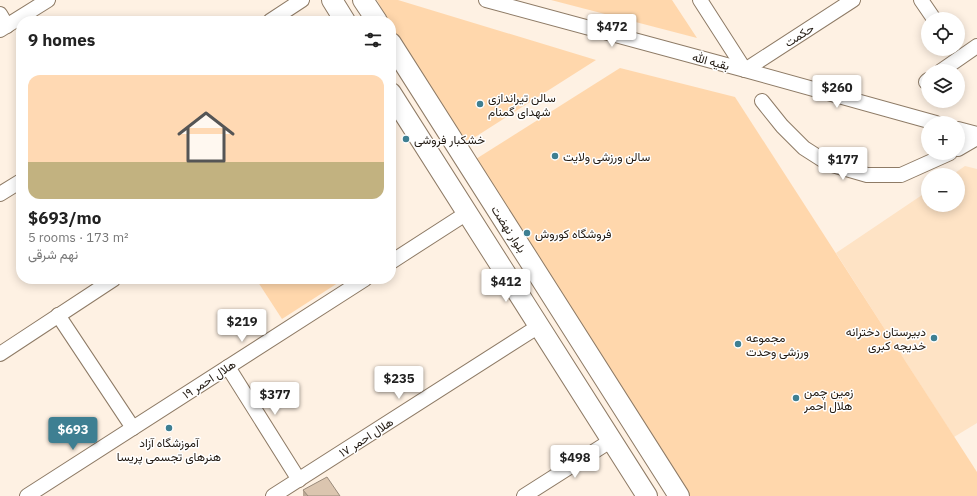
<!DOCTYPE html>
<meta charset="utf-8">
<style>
body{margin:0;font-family:"IBM Plex Sans",Vazirmatn,sans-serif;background:#f2f2f2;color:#222;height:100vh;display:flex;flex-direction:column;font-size:15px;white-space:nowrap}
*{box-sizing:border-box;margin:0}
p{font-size:13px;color:#767676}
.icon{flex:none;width:22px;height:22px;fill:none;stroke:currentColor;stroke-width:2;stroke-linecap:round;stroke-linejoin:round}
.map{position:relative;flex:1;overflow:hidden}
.side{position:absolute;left:16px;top:16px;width:380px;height:268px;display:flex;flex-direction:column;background:#fff;border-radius:16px;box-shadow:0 2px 10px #0003}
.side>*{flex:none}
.fabs{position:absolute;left:921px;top:12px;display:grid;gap:8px}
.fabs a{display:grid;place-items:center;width:44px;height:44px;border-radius:50%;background:#fff;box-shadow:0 2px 10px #0003;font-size:20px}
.price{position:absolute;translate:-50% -34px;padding:0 9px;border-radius:4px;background:#fff;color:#222;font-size:13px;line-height:26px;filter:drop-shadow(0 1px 2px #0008)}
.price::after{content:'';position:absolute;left:50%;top:24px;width:12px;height:9px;margin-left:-6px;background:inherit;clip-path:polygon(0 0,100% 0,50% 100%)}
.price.on{background:#3e7f92;color:#fff}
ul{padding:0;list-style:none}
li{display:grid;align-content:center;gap:8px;height:212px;padding:0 12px}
li span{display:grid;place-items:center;height:124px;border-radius:12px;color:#555}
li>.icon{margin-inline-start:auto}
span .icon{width:72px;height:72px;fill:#fffc;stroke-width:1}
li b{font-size:17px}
h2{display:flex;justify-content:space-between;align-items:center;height:48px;padding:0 12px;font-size:17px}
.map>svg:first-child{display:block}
</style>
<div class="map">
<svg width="977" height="496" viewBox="0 0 977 496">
<rect width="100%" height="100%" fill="#fef1e3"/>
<polygon fill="#fee3c5" points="965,166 977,169 977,423 954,437 836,253 928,191 928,205 958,205 958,175 952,175"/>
<g fill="#ffd7ac">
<polygon points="377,0 398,0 596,60 458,148 391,26 391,21 388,21"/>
<polygon points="551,0 672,0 697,38"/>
<polygon points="620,68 735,97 977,472 977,496 679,496 468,164"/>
<polygon points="256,279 344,279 282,319"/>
</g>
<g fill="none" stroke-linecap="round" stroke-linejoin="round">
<g stroke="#8e7b66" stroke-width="16">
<g id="minor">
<polyline points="486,0 745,70 936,123"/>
<polyline points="700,0 745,70"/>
<polyline points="921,0 934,19"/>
<polyline points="0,14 7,26"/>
<polyline points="270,21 302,0"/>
<polyline points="0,30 48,0"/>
<polyline points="745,70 853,0"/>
<polyline points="941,71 977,46"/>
<polyline points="926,82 928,80"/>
<polyline points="762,101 782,126 804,148 829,164 867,175 901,175 950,153"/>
<polyline points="958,129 977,134"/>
<polyline points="958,149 977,138"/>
<polyline points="0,194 21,181"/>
<polyline points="391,262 467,213"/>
<polyline points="58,315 133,428"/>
<polyline points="0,354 114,279"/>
<polyline points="228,367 299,480"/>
<polyline points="27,496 365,279"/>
<polyline points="273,496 539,326"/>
<polyline points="524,496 612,440"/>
</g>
</g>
<g stroke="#8e7b66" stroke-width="22">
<g id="secondary">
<polyline points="332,0 345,21"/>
<polyline points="363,0 377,21"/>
<polyline points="391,43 679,496"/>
<polyline points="391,93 647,496"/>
</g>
</g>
<use href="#minor" stroke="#fff" stroke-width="14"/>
<use href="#secondary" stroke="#fff" stroke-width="20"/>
</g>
<polygon fill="#bca996" points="303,490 340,496 303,496"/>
<polygon fill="#dbc5af" stroke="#998a7a" points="327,477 340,496 308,496 303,490"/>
<g fill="#3e7f92" stroke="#fff" stroke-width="1.5">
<circle cx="480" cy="104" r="4"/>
<circle cx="406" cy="139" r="4"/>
<circle cx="555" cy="156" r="4"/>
<circle cx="527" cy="233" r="4"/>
<circle cx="934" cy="338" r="4"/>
<circle cx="738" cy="344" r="4"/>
<circle cx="796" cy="398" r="4"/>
<circle cx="169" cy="428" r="4"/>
</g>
<g text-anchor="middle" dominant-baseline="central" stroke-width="3" stroke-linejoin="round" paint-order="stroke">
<g font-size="12" fill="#211911" stroke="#fff">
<text transform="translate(799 35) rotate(-33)">حکمت</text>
<text transform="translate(711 61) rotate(15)">بقیه الله</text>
<text transform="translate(509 229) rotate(57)">بلوار نهضت</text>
<text transform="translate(209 379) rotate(-33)">هلال احمر ۱۹</text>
<text transform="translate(366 437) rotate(-33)">هلال احمر ۱۷</text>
</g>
<g font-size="12" fill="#211911" stroke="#fff" text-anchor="start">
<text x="488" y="97">سالن تیراندازی<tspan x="488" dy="14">شهدای گمنام</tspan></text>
<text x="414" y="139">خشکبار فروشی</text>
<text x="563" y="156">سالن ورزشی ولایت</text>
<text x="535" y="233">فروشگاه کوروش</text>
<text x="926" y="331" text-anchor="end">دبیرستان دخترانه<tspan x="926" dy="14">خدیجه کبری</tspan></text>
<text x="746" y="337">مجموعه<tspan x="746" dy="14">ورزشی وحدت</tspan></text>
<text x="804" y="391">زمین چمن<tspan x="804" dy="14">هلال احمر</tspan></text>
<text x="169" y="442" text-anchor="middle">آموزشگاه آزاد<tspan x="169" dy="14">هنرهای تجسمی پریسا</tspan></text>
</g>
</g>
</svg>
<div class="fabs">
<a><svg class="icon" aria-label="locate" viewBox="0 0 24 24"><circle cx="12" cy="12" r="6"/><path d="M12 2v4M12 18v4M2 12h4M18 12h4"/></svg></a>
<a><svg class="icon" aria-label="layers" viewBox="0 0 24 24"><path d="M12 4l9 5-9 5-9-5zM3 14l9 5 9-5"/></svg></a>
<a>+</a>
<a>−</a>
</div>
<b class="price" style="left:612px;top:48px">$472</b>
<b class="price" style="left:837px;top:109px">$260</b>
<b class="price" style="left:843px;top:181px">$177</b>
<b class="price" style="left:506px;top:303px">$412</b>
<b class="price" style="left:242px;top:343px">$219</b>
<b class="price" style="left:399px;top:400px">$235</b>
<b class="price" style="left:275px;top:416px">$377</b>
<b class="price on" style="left:73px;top:451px">$693</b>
<b class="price" style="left:575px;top:479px">$498</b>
<section class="side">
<h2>9 homes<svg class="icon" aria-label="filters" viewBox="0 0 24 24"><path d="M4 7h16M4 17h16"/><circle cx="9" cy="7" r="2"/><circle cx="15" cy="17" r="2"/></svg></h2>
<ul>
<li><span style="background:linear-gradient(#ffd9b3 70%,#c2b280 0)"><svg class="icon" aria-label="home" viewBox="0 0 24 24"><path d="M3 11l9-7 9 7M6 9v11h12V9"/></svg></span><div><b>$693/mo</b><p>5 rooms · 173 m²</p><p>نهم شرقی</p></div></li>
</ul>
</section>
</div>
